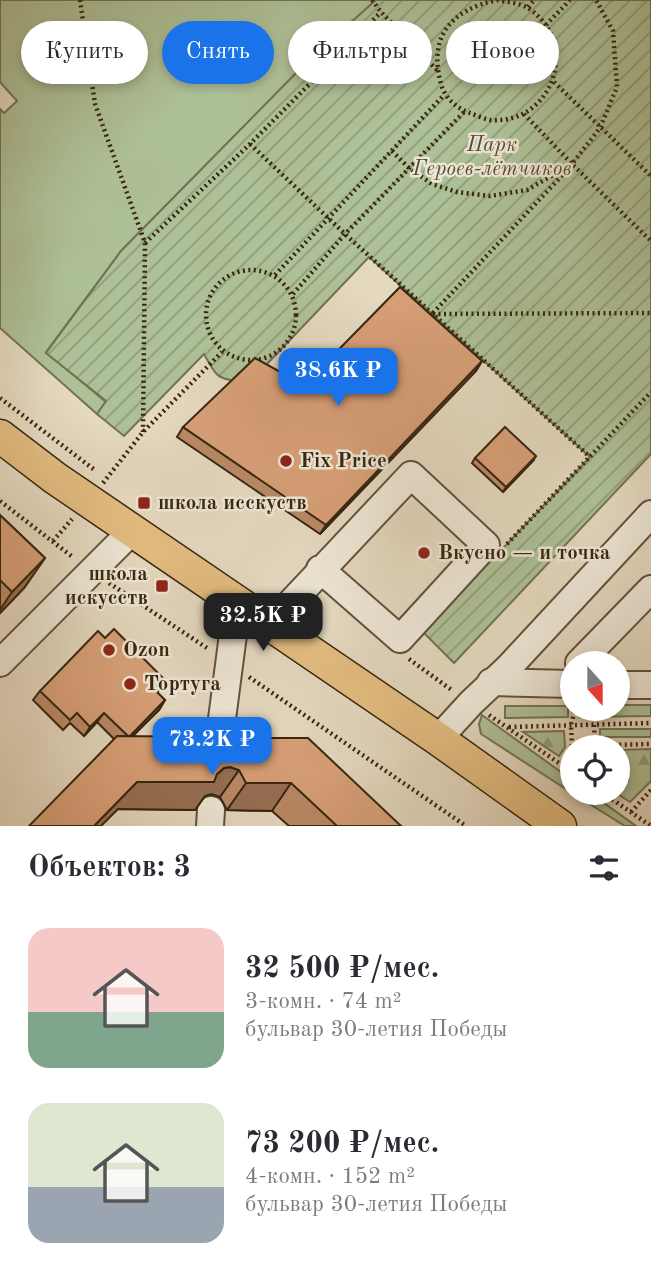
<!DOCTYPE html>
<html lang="ru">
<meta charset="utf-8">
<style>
body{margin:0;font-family:"Old Standard TT",serif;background:#f7f7f7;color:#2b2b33;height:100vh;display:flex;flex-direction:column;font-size:26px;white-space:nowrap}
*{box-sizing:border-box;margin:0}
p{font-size:23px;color:#7c7c81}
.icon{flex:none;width:38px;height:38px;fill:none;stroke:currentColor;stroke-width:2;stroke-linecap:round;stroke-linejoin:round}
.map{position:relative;height:826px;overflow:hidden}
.sheet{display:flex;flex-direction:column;background:#fff;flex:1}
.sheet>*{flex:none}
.banner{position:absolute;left:21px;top:21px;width:609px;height:63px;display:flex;gap:14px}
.needle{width:46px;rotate:159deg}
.fabs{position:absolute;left:560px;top:651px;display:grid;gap:14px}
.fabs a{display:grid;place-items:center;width:70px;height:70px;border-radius:50%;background:#fff;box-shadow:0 4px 10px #0003;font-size:35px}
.price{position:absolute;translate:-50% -60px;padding:0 16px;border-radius:14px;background:#1a73e8;color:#fff;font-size:23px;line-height:46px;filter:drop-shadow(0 2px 4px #0008)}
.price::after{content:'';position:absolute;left:50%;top:42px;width:21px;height:16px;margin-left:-10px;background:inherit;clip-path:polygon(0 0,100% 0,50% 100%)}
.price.active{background:#222;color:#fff}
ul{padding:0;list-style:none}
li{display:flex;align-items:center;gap:21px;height:175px;padding:0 28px}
li span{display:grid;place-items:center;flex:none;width:196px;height:140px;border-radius:21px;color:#555}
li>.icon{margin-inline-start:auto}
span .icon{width:84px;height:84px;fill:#fffc;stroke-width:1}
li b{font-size:30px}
h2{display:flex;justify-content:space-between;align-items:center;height:84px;padding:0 28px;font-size:30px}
.chip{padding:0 24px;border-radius:32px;background:#fff;box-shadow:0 4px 10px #0003;font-size:24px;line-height:63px}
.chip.active{background:#1a73e8;color:#fff}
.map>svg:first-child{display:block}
</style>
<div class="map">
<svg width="651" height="826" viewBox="0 0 651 826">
<defs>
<pattern id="forest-firs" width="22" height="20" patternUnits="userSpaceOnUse" patternTransform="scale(1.75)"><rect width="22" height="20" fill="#aec097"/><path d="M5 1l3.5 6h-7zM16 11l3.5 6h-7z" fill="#8e9c7a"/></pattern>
<pattern id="garden-furrows" width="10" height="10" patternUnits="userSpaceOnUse" patternTransform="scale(1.75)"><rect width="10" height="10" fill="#aec097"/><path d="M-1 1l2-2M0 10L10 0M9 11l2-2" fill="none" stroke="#8e9c7a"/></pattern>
</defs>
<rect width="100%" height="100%" fill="#e4d8bf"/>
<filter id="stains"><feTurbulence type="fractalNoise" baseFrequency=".00286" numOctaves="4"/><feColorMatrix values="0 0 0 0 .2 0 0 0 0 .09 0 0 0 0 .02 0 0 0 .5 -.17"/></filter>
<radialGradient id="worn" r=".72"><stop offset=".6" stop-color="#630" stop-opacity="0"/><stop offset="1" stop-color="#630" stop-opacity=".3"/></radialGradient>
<g fill="#aec097" stroke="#727353" stroke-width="2">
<polygon points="0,0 376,0 310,59 121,251 46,352 106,402 97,414 0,328 0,109 4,113 17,101 0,82"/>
<polygon points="618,705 651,705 651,716 580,717 580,709 618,709"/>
<polygon points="505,706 568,706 568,717 505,718"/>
<polygon points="482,715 572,780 572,793 481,734 479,724"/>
<rect x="600" y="729" width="51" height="8"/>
<polygon points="572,793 590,793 636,826 625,826"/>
</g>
<g fill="url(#forest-firs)" stroke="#727353" stroke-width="2">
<polygon points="564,731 565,747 559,756 523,732"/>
<polygon points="651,749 651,781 630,802 616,793 618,750"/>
</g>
<path fill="url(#garden-furrows)" stroke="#727353" stroke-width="2" d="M376 0H651V454L454 663 423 632 590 457 369 257 248 384C218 377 219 382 204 354L124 436 97 414 106 401 46 353 121 251 310 59Z"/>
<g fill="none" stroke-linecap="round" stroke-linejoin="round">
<g stroke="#62523b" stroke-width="30">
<g id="minor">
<polyline points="269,626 411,475 486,545 400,639 320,569"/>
<polyline points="0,663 132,531"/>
<polyline points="579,663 651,589"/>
<polyline points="491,682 572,684"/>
<polyline points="618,685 651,685"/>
<polyline points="438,739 471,703 508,668 651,514"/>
<polyline points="216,765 237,604"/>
<polyline points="210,826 211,810"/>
</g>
</g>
<g stroke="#37260f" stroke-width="35">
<polyline id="major" points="0,436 55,478 438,739 560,826"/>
</g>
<g stroke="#37260f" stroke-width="4.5" stroke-dasharray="2 3.5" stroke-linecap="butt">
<polyline points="80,0 95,104 145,243 143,432"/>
<polyline points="372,0 381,12 437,70"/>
<path d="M497 0C506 2 521 3 528 8 581 43 553 125 490 120 484 119 476 115 470 113 456 108 445 98 441 84 428 36 451 10 497 0Z"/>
<polyline points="528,7 534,0"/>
<polyline points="546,25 570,0"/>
<polyline points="554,82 651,176"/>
<polyline points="524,114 572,164 651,241"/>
<polyline points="250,144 345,234 590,457"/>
<polyline points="392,151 409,168 432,184 457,192 490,196 527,190 572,164 600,128 617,87 613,31 596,0"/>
<polyline points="145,243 250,144 381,12"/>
<circle cx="251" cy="315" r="45"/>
<polyline points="275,275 444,95"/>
<polyline points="293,294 345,234 465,111"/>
<polyline points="433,313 568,169"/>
<polyline points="433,314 651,313"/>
<polyline points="0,398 96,471"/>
<polyline points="103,483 143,432 222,352"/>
<polyline points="0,501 74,558"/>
<polyline points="53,541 72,519"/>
<polyline points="507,544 651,392"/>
<polyline points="109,583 207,648"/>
<polyline points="409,659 453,691"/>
<polyline points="249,677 466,826"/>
<polyline points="489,715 572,772"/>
<polyline points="594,725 595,746"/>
<polyline points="509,727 651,723"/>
<polyline points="572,746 571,725 575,709"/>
<polyline points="569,770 572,746 651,744"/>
<polyline points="603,793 651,826"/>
<polyline points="631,812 651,790"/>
</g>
<use href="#minor" stroke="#ede6d5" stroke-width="26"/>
<use href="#major" stroke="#e2bc80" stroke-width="32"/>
</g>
<g fill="#b98966" stroke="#37260f" stroke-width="2">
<polygon points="482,361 476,371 320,534 177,437 183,427 304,385"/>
<polygon points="475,458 533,461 503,492 472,463"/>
<polygon points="0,515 45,558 24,588 0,613"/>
<polygon points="105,638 166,681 157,693 165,700 159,710 132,736 225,750 234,753 241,752 251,738 401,826 289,826 272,811 227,810 220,797 211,794 205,796 195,810 118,809 114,739 97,722 84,736 70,723 63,730 33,700 40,691"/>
</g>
<g fill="#966f53" stroke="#37260f" stroke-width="2">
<polygon points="482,361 476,371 320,534 326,525"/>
<polygon points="536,456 533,461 503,492 506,487"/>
<polygon points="45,558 24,588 0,613 0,610 12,592"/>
<polygon points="165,700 159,710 122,747 129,737"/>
<polygon points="104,713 97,722 84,736 90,727"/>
<polygon points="230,767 239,770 220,797 211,794 205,796 195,810 118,809 101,826 94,826 137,782 217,774 224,768"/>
<polygon points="246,783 291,783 272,811 227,810"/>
</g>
<g fill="#d79f77" stroke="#37260f" stroke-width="2">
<polygon points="400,287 482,361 326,525 183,427 255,358 304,385"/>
<polygon points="505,427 536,456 506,487 475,458"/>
<polygon points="0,515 45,558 12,592 0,580"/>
<polygon points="114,629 166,681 156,691 165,700 129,737 104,713 90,727 77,713 70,720 40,691 98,631 105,638"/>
<polygon points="117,736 220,737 225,750 234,753 240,753 247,748 251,738 308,738 401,826 337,826 291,783 246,783 239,770 230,767 224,768 217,774 214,782 137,782 94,826 29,826"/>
</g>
<g fill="#8f2418" stroke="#ede6d5" stroke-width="2.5">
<circle cx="286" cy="461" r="7"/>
<rect x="137" y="496" width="14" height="14" rx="3.5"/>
<circle cx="424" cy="553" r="7"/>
<rect x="155" y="579" width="14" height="14" rx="3.5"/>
<circle cx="109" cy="650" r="7"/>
<circle cx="130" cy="684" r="7"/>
</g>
<g text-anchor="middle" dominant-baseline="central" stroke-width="5" stroke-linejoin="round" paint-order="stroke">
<g font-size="21" font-style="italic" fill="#554c31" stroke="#ede6d5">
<text x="492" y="145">Парк<tspan x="492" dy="24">Героев-лётчиков</tspan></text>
</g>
<g font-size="21" font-weight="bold" fill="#37260f" stroke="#ede6d5" text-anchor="start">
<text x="300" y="461">Fix Price</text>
<text x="158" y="503">школа исскуств</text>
<text x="438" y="553">Вкусно — и точка</text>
<text x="148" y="574" text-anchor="end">школа<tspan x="148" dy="24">искусств</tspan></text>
<text x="123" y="650">Ozon</text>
<text x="144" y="684">Тортуга</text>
</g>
</g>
<rect width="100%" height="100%" filter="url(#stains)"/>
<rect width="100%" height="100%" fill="url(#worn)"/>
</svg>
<div class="fabs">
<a><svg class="needle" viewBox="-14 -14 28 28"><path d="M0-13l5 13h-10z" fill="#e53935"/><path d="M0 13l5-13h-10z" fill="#7c7c81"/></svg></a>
<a><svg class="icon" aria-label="locate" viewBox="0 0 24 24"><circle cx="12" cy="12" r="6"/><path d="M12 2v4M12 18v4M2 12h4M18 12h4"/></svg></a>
</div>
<b class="price" style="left:338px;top:408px">38.6K ₽</b>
<b class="price active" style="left:263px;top:653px">32.5K ₽</b>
<b class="price" style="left:212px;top:777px">73.2K ₽</b>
<div class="banner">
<a class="chip">Купить</a>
<a class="chip active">Снять</a>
<a class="chip">Фильтры</a>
<a class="chip">Новое</a>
</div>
</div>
<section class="sheet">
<h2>Объектов: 3<svg class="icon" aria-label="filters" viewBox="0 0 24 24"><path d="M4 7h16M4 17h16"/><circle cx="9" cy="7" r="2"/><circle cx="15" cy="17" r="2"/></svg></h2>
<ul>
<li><span style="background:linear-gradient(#f6c9c9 60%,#7fa58c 0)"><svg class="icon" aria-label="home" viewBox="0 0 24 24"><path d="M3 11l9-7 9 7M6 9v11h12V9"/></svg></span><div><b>32 500 ₽/мес.</b><p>3-комн. · 74 m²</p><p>бульвар 30-летия Победы</p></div></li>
<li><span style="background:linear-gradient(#dfe7d0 60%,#9aa5b1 0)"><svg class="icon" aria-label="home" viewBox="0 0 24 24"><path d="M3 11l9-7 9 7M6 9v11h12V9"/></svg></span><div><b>73 200 ₽/мес.</b><p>4-комн. · 152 m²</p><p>бульвар 30-летия Победы</p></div></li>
</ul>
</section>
